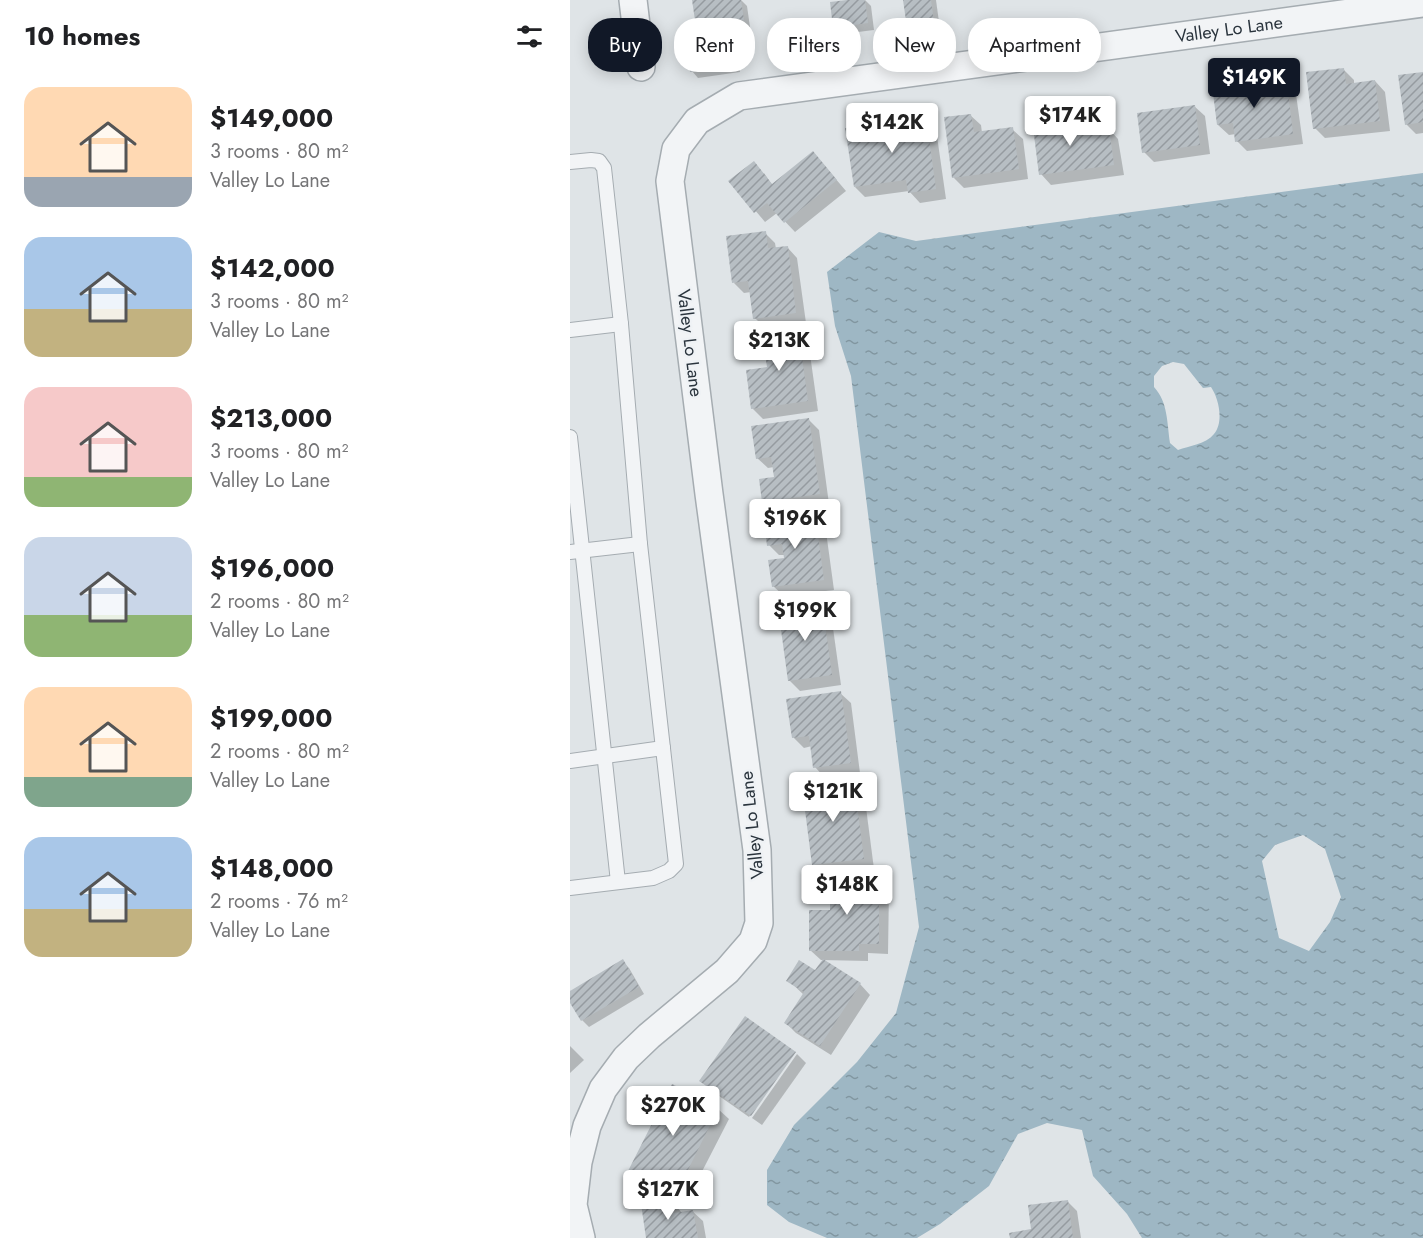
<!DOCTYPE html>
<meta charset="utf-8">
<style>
body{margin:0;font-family:Jost,sans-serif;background:#f6f6f6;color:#202124;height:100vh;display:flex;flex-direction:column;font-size:22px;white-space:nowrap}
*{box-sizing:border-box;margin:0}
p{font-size:20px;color:#757577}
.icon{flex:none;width:33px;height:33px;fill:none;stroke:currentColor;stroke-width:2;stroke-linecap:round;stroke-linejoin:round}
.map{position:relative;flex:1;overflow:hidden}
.side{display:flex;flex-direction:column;background:#fff;width:570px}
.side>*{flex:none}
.top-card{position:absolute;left:18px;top:18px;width:570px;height:54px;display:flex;gap:12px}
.price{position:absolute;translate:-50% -51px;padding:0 14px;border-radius:6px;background:#fff;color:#222;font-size:20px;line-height:39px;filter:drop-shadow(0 2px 3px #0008)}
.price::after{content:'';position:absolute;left:50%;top:36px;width:18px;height:14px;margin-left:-9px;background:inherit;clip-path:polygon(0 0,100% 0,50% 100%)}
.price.active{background:#111827;color:#fff}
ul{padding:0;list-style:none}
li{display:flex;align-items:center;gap:18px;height:150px;padding:0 24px}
li span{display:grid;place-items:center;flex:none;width:168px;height:120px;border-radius:18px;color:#555}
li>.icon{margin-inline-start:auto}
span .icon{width:72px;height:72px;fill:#fffc;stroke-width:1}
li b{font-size:26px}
h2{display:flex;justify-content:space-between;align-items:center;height:72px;padding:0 24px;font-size:26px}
.chip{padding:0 21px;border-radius:24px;background:#fff;box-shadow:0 3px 15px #0003;font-size:21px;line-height:54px}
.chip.active{background:#111827;color:#fff}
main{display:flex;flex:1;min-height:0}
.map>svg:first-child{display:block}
</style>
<main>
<section class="side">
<h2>10 homes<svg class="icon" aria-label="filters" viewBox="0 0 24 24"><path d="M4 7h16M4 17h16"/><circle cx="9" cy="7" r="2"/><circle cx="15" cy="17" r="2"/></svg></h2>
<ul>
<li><span style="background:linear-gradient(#ffd9b3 75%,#9aa5b1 0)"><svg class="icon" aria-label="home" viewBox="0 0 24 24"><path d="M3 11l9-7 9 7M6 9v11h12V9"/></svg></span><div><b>$149,000</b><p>3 rooms · 80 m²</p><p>Valley Lo Lane</p></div></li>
<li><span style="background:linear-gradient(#a9c7e8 60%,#c2b280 0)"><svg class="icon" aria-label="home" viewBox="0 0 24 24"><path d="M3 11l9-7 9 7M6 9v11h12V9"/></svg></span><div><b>$142,000</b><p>3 rooms · 80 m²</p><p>Valley Lo Lane</p></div></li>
<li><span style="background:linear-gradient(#f6c9c9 75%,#8fb573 0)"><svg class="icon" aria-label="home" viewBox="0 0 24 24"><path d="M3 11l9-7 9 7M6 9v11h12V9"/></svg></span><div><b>$213,000</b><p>3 rooms · 80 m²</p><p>Valley Lo Lane</p></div></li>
<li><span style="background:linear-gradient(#c9d6e8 65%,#8fb573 0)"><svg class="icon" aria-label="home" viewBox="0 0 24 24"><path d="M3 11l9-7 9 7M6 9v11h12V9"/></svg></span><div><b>$196,000</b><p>2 rooms · 80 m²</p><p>Valley Lo Lane</p></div></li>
<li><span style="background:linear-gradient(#ffd9b3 75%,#7fa58c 0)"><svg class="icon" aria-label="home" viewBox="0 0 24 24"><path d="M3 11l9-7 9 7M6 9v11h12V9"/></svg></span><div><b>$199,000</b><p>2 rooms · 80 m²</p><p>Valley Lo Lane</p></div></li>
<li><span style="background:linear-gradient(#a9c7e8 60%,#c2b280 0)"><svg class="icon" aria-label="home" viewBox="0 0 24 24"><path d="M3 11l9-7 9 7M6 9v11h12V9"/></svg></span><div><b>$148,000</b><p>2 rooms · 76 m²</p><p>Valley Lo Lane</p></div></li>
</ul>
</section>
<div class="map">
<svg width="853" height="1238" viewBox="0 0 853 1238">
<defs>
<pattern id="water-ripples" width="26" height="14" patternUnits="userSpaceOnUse" patternTransform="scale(1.5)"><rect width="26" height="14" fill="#9eb7c4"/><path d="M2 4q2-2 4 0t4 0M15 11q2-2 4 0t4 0" fill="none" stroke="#8196a0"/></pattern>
<pattern id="building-hatch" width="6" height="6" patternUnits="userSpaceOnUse" patternTransform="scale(1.5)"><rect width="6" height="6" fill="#b7bec3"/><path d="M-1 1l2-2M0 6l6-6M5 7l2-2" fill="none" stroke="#959ba0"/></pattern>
</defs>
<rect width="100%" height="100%" fill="#dfe4e7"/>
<path fill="url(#water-ripples)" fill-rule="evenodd" d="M853 173V1238H572L557 1214 523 1176 512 1130 477 1123 448 1134 419 1186 370 1224 347 1238H257L219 1222 197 1205V1170L224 1125 287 1062 326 1013 349 927 281 376 265 326 257 272 309 232 346 241ZM603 362 614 364 633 388 641 387C649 399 654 422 644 434 636 444 619 446 608 450L600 443C597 423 598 402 584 387V376L592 366ZM733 835 755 849 771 897 760 922 739 951 709 938 692 861 705 845Z"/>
<g fill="#0003">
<polygon points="124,0 171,0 177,6 180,27 134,33 127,27"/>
<polygon points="288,0 295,0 301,6 304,30 272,34 265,27"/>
<polygon points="334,0 366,0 372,44 347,47 340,40"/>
<polygon points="160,40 167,47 170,72 128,78 122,71"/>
<polygon points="773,69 784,80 784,84 805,81 815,92 820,131 755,138 745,128"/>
<polygon points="853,73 853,133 846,134 836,124"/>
<polygon points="715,76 725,87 733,144 677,151 667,141 666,134 659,135 648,125 680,82 690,92 691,98 697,97"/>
<polygon points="624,106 635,116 640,154 584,162 574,152"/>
<polygon points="400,115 411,125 412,133 442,129 453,139 458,179 394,188 384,178"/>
<polygon points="490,115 500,125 501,133 538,128 548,139 554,175 481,185 471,174"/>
<polygon points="355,118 366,129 376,199 350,203 339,191 295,197 285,187"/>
<polygon points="253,164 276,191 225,232 207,213 195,222 161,182 194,173 203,186"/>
<polygon points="195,233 205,243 206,249 217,247 227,258 236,323 195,328 185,318 181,292 174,293 164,283"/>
<polygon points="227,330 238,340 248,411 193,419 182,408 199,368"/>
<polygon points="238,419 249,430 259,504 204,512 194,502 205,478 204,467 198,468 187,458"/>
<polygon points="244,514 255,524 264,590 214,596 203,586 216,559 215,555 209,555 199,545"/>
<polygon points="251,604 261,614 271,685 230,691 220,681"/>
<polygon points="270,693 281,703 290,773 255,778 245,767 242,746 234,748 223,737"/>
<polygon points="284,782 294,792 304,869 254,875 244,865"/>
<polygon points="309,878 319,889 318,954 298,953 298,961 251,960 240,950 261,912"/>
<polygon points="52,961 59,968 74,994 19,1027 12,1020 0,1000 0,992"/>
<polygon points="246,973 290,984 300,995 261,1055 226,1033 216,1023 234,995 218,980"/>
<polygon points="0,1046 14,1060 0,1073"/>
<polygon points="224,1053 179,1117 142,1091 131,1081"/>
<polygon points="227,1054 236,1063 192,1125 182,1118"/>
<polygon points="103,1086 148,1109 159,1119 122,1191 102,1180 93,1197 68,1185 58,1174"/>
<polygon points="101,1200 112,1213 122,1211 133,1221 136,1238 78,1238"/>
<polygon points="497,1201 507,1211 511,1238 441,1238 463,1231"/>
</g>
<g fill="url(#building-hatch)">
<polygon points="122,0 171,0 174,20 126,27"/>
<polygon points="277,0 295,0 298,23 263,28 260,2"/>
<polygon points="333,0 361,0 366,37 339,41"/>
<polygon points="160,39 164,66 120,72 116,45"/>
<polygon points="774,68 776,84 805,80 810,121 743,129 736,72"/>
<polygon points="853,72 853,122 835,125 828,75"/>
<polygon points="716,75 723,134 665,142 663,123 647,125 642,85 680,80 682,97 695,95 693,78"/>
<polygon points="625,105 630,145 572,153 567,113"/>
<polygon points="491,113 493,133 539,127 544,165 469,175 462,119"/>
<polygon points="401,114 404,132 443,127 449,169 382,178 374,117"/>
<polygon points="356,117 366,189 338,193 336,180 284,187 275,128"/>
<polygon points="243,151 267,180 214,223 197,203 184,213 158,181 184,161 202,184"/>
<polygon points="196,231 198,248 218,246 226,313 183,319 178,281 162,283 156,236"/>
<polygon points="228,328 238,401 181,409 176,370 197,367 192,333"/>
<polygon points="239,418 250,494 192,502 189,479 204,477 201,457 186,459 181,426"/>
<polygon points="245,513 254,580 202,587 198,560 214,558 212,544 197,546 194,519"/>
<polygon points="252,602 262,675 218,681 208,608"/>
<polygon points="271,691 281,763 243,768 239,736 222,738 216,699"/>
<polygon points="284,781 294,859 242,865 232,787"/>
<polygon points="260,876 309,877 309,944 289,944 289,951 239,951 239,910 260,910"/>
<polygon points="53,959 69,987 11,1021 0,1003 0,991"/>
<polygon points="253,959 291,983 250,1046 214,1023 234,992 216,981 229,960 245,970"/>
<polygon points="175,1016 226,1052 181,1116 129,1081"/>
<polygon points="102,1084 149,1107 112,1182 91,1171 83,1188 56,1175"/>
<polygon points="102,1199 104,1213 123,1210 128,1238 76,1238 71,1204"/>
<polygon points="498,1200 503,1238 440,1238 439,1233 461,1229 458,1205"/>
</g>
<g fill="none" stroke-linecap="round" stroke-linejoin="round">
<g stroke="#a5acb1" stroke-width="16">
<g id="service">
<polyline points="0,162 21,160 29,161 34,168 51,324 70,544 106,864 99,871 83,878 0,888"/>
<polyline points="0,330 51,324"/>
<polyline points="0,437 48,882"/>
<polyline points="0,552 70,544"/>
<polyline points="0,761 93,748"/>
</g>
</g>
<g stroke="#a5acb1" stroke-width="30">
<g id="minor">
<polyline points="63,0 71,67"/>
<path id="s1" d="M11 1238 3 1205 8 1162 17 1126 33 1089 56 1058 79 1036 157 971 183 941 189 923 187 850 139 494 100 181 106 149 127 121 169 96 853 3"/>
</g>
</g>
<use href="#service" stroke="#f2f4f6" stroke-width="14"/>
<use href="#minor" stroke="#f2f4f6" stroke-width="27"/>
</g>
<g text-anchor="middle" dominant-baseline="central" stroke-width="5" stroke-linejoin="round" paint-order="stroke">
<g font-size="18" fill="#2a343d" stroke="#eff2f5">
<text stroke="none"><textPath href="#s1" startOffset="1744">Valley Lo Lane</textPath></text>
<text transform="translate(120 343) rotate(83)">Valley Lo Lane</text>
<text transform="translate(182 825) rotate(-96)">Valley Lo Lane</text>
</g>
</g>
</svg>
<b class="price active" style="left:684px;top:109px">$149K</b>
<b class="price" style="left:500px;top:147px">$174K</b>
<b class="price" style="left:322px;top:154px">$142K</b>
<b class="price" style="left:209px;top:372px">$213K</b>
<b class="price" style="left:225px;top:550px">$196K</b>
<b class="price" style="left:235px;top:642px">$199K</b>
<b class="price" style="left:263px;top:823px">$121K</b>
<b class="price" style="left:277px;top:916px">$148K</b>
<b class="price" style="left:103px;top:1137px">$270K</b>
<b class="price" style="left:98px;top:1221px">$127K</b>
<div class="top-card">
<a class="chip active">Buy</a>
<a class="chip">Rent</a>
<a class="chip">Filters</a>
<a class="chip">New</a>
<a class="chip">Apartment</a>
</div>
</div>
</main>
